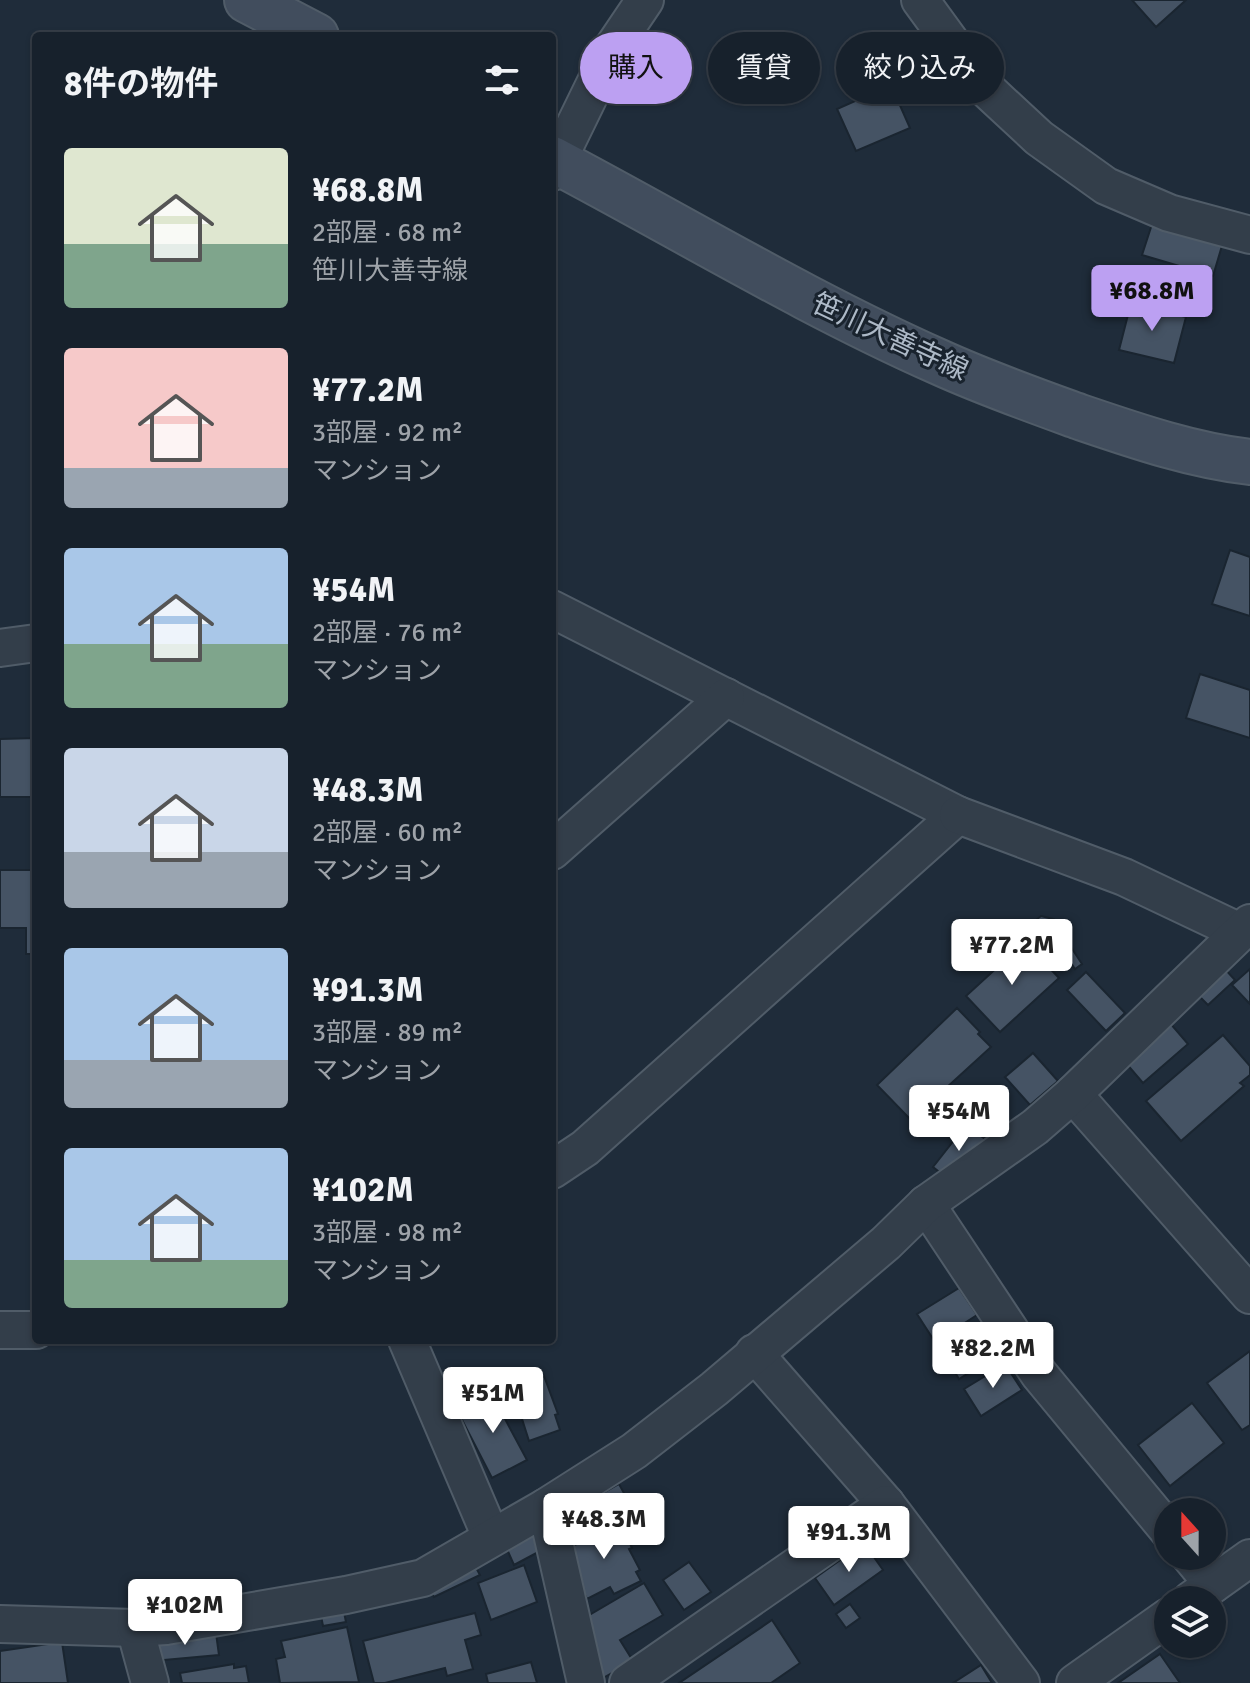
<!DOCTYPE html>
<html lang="ja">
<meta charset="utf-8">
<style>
body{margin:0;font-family:Signika,"Noto Sans JP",sans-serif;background:#242e38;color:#f1f3f6;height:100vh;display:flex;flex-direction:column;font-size:30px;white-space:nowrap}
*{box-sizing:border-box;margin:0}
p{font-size:26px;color:#9ea3a9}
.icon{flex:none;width:44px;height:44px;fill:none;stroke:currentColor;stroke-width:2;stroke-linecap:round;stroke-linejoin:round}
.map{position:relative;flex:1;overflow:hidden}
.sheet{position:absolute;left:32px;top:32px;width:524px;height:1312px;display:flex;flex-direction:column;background:#17212c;border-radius:8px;box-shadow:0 2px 6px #0004,0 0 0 2px #363e48}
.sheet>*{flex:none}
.hud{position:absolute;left:580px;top:32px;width:550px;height:72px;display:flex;gap:16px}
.needle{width:52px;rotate:339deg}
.buttons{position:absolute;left:1154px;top:1498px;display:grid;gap:16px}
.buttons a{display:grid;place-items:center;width:72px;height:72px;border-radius:50%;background:#17212c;box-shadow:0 2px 6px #0004,0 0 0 2px #363e48;font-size:40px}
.price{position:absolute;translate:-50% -68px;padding:0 18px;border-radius:8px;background:#fff;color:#222;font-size:26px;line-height:52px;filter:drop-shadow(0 2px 4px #0008)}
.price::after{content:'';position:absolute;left:50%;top:48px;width:24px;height:18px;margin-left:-12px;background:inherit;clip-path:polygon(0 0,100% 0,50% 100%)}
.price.active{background:#bca0f2;color:#111}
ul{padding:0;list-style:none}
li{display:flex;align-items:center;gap:24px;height:200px;padding:0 32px}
li span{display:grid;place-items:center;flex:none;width:224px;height:160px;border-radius:8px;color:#555}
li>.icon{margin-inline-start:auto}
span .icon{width:96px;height:96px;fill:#fffc;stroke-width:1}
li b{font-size:34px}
h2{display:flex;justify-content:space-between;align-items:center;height:96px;padding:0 32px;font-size:34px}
.chip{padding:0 28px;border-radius:36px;background:#17212c;box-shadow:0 2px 6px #0004,0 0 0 2px #363e48;font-size:28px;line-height:72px}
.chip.active{background:#bca0f2;color:#111}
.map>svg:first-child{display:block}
</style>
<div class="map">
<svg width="1250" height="1683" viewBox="0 0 1250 1683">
<rect width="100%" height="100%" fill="#1f2c3a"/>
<g fill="#455364" stroke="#1a2530" stroke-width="2">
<polygon points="1132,0 1186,0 1156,27"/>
<polygon points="891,85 910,128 856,151 837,109"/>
<polygon points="1154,218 1224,239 1213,276 1142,255"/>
<polygon points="1131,303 1186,317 1174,363 1119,350"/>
<polygon points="1230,550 1250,557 1250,616 1212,604"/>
<polygon points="1200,674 1250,690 1250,738 1186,718"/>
<polygon points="36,738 36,797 0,797 0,739"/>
<polygon points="0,870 36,870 36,954 26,954 26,928 0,928"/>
<polygon points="1041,916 1053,919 1017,948 1011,940"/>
<polygon points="1063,935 1082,964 1075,969 1055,940"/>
<polygon points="1025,942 1059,978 1000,1032 966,996"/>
<polygon points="1224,968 1235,980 1208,1005 1197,994"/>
<polygon points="1250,969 1250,1004 1232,985"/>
<polygon points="1086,972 1125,1013 1106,1031 1067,990"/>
<polygon points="957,1008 980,1032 978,1034 991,1047 911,1120 877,1085"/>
<polygon points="1170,1023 1188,1044 1143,1083 1125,1062"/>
<polygon points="1223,1035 1250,1066 1250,1075 1240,1083 1244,1086 1181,1141 1146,1101"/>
<polygon points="1033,1053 1058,1081 1030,1105 1005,1077"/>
<polygon points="966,1125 985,1139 952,1182 933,1167"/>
<polygon points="959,1288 977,1315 935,1342 917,1314"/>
<polygon points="983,1326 1000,1353 959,1379 942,1351"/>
<polygon points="1250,1351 1250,1425 1242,1430 1207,1383"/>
<polygon points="1005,1364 1022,1390 981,1416 964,1389"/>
<polygon points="538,1372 540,1378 544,1376 558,1414 555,1415 560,1430 529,1441 510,1381"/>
<polygon points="500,1393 512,1415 505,1419 527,1460 492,1478 459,1414"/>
<polygon points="1192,1403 1224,1443 1170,1486 1138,1445"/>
<polygon points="619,1484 631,1506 580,1535 569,1516 577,1512 573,1505 587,1502"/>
<polygon points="623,1520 631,1535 627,1537 632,1548 629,1549 640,1570 636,1572 641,1581 614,1594 610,1587 587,1599 563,1551"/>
<polygon points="535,1533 544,1549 514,1565 506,1547"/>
<polygon points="864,1543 883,1570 834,1605 815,1578"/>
<polygon points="689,1562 711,1592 684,1610 663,1580"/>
<polygon points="474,1564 480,1575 434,1597 428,1587"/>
<polygon points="524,1565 537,1602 491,1620 478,1583"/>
<polygon points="644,1583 663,1615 620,1640 633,1661 603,1678 586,1617"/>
<polygon points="850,1604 860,1618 846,1628 836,1614"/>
<polygon points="343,1607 346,1622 323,1626 320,1611"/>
<polygon points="475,1613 481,1635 465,1640 473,1669 447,1676 445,1668 385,1683 374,1683 363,1641"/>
<polygon points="772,1620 800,1663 771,1683 679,1683"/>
<polygon points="347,1627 359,1682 280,1683 276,1659 285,1657 281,1641"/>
<polygon points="216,1633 219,1655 153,1661 152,1640"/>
<polygon points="62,1642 68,1683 0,1683 0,1651"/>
<polygon points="1160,1654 1180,1683 1118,1683"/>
<polygon points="531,1662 537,1683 488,1683 486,1674"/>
<polygon points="234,1664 234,1668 246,1666 249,1683 182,1683 180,1673"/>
<polygon points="981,1665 992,1683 953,1683"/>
</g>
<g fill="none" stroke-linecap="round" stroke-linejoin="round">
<g stroke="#505c68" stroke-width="40">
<g id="street">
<polyline points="920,0 982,85 1039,138 1106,186 1169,213 1250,235"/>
<polyline points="552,172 612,49 645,0"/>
<polyline points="552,609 958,815 585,1148 552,1170"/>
<polyline points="0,648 36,643"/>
<polyline points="958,815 1124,877 1240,932"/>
<polyline points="552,851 726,697"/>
<polyline points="1073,1094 1250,1295"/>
<polyline points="926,1204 1039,1374 1168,1530"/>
<polyline points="0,1330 36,1330"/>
<polyline points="407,1340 491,1537"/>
<polyline points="754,1353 886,1504 1021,1683"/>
<polyline points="546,1507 634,1451 714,1389 886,1243 926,1204 1035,1127 1073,1094 1250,923"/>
<polyline points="1190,1556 1213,1584"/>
<polyline points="1191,1600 1250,1558"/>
<polyline points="0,1624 135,1628 166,1626 346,1595 423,1578 546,1507 586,1683"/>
<polyline points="135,1628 150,1683"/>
<polyline points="628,1683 886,1504"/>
<polyline points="1075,1683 1168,1617"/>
</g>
</g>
<g stroke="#505c68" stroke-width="48">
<g id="secondary">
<polyline points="247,0 316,36"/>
<path d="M552 159C681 227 806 303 939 362 985 383 1033 400 1080 417 1136 436 1191 455 1250 462"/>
</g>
</g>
<use href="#street" stroke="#333e4a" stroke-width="36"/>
<use href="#secondary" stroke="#414d5d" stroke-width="44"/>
</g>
<g text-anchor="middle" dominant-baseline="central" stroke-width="6" stroke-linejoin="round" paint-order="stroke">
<g font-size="28" fill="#adb9c7" stroke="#19232e">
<text transform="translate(890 337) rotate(25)">笹川大善寺線</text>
</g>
</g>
</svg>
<div class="buttons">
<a><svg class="needle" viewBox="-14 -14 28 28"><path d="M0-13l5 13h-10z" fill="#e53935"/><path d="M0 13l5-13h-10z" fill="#9ea3a9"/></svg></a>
<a><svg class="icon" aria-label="layers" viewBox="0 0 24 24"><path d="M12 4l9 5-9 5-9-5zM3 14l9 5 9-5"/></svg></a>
</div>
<b class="price active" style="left:1152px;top:333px">¥68.8M</b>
<b class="price" style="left:1012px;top:987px">¥77.2M</b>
<b class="price" style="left:959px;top:1153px">¥54M</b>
<b class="price" style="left:993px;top:1390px">¥82.2M</b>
<b class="price" style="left:493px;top:1435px">¥51M</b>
<b class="price" style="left:604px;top:1561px">¥48.3M</b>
<b class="price" style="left:849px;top:1574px">¥91.3M</b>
<b class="price" style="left:185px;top:1647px">¥102M</b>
<div class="hud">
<a class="chip active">購入</a>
<a class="chip">賃貸</a>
<a class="chip">絞り込み</a>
</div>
<section class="sheet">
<h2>8件の物件<svg class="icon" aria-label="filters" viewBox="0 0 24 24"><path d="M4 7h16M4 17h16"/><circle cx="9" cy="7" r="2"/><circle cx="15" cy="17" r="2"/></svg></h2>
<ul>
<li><span style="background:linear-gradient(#dfe7d0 60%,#7fa58c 0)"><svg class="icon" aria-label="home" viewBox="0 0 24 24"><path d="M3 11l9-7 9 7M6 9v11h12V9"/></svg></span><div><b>¥68.8M</b><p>2部屋 · 68 m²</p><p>笹川大善寺線</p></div></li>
<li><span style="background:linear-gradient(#f6c9c9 75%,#9aa5b1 0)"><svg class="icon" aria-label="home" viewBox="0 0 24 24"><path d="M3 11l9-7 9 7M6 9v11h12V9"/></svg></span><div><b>¥77.2M</b><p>3部屋 · 92 m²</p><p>マンション</p></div></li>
<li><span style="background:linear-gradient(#a9c7e8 60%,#7fa58c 0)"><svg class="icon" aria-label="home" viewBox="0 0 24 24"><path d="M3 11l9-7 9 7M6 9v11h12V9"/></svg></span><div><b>¥54M</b><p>2部屋 · 76 m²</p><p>マンション</p></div></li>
<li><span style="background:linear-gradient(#c9d6e8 65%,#9aa5b1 0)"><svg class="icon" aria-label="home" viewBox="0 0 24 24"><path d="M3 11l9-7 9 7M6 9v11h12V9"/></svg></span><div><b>¥48.3M</b><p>2部屋 · 60 m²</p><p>マンション</p></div></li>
<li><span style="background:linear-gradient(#a9c7e8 70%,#9aa5b1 0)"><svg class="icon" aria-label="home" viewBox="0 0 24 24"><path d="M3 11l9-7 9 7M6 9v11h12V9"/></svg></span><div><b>¥91.3M</b><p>3部屋 · 89 m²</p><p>マンション</p></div></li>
<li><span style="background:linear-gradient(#a9c7e8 70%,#7fa58c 0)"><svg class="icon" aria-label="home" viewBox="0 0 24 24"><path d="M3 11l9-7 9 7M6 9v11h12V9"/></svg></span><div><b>¥102M</b><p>3部屋 · 98 m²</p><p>マンション</p></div></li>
</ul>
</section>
</div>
